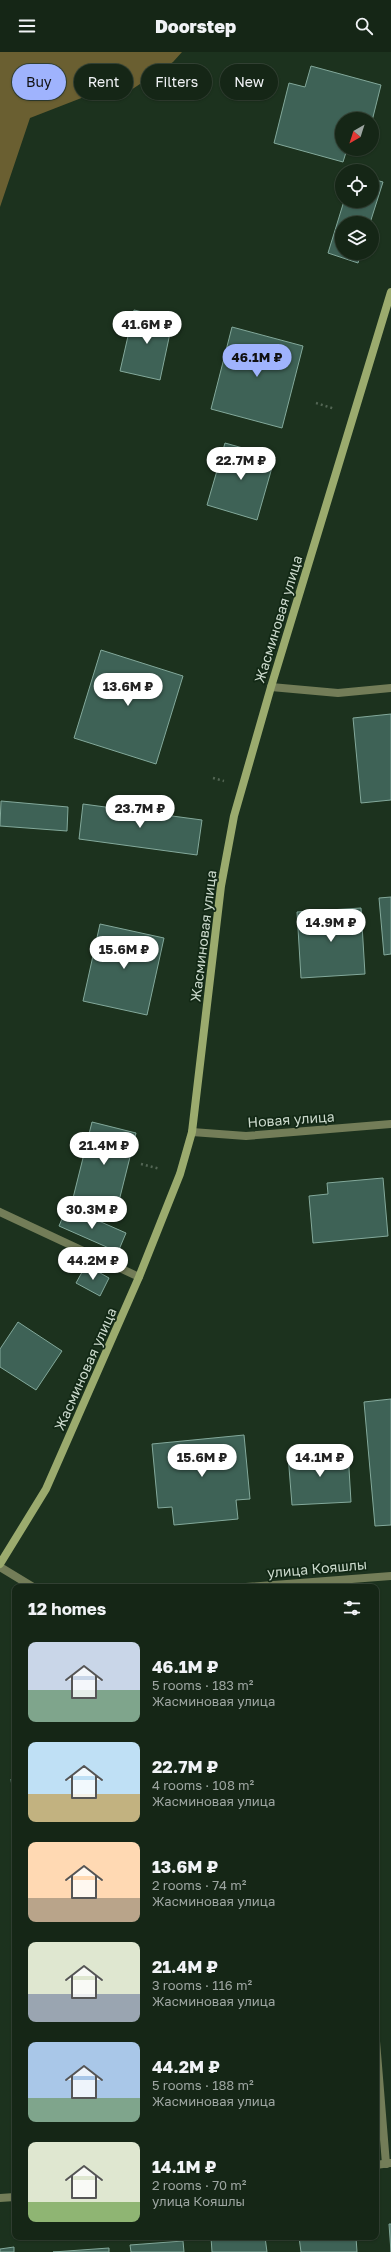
<!DOCTYPE html>
<meta charset="utf-8">
<style>
body{margin:0;font-family:"Golos Text",sans-serif;background:#1e2e1f;color:#f1f3f6;height:100vh;display:flex;flex-direction:column;font-size:15px;white-space:nowrap}
*{box-sizing:border-box;margin:0}
p{font-size:13px;color:#9da5a1}
.icon{flex:none;width:22px;height:22px;fill:none;stroke:currentColor;stroke-width:2;stroke-linecap:round;stroke-linejoin:round}
.map{position:relative;flex:1;overflow:hidden}
.details{position:absolute;left:12px;top:1532px;width:367px;height:656px;display:flex;flex-direction:column;background:#152616;border-radius:8px;box-shadow:0 1px 3px #0004,0 0 0 1px #344335}
.details>*{flex:none}
.guide{position:absolute;left:12px;top:12px;width:367px;height:36px;display:flex;gap:8px}
.needle{width:26px;rotate:219deg}
.buttons{position:absolute;left:335px;top:60px;display:grid;gap:8px}
.buttons a{display:grid;place-items:center;width:44px;height:44px;border-radius:50%;background:#152616;box-shadow:0 1px 3px #0004,0 0 0 1px #344335;font-size:20px}
.price{position:absolute;translate:-50% -34px;padding:0 9px;border-radius:14px;background:#fff;color:#222;font-size:13px;line-height:26px;filter:drop-shadow(0 1px 2px #0008)}
.price::after{content:'';position:absolute;left:50%;top:24px;width:12px;height:9px;margin-left:-6px;background:inherit;clip-path:polygon(0 0,100% 0,50% 100%)}
.price.active{background:#9fb3fd;color:#111}
ul{padding:0;list-style:none}
li{display:flex;align-items:center;gap:12px;height:100px;padding:0 16px}
li span{display:grid;place-items:center;flex:none;width:112px;height:80px;border-radius:8px;color:#555}
li>.icon{margin-inline-start:auto}
span .icon{width:48px;height:48px;fill:#fffc;stroke-width:1}
li b{font-size:17px}
h2{display:flex;justify-content:space-between;align-items:center;height:48px;padding:0 16px;font-size:17px}
.tag{padding:0 14px;border-radius:18px;background:#152616;box-shadow:0 1px 3px #0004,0 0 0 1px #344335;font-size:14px;line-height:36px}
.tag.active{background:#9fb3fd;color:#111}
header{display:flex;justify-content:space-between;align-items:center;height:52px;padding:0 16px;background:#152616;font-size:18px;font-weight:800}
.map>svg:first-child{display:block}
</style>
<header><svg class="icon" aria-label="menu" viewBox="0 0 24 24"><path d="M4 6h16M4 12h16M4 18h16"/></svg>Doorstep<svg class="icon" aria-label="search" viewBox="0 0 24 24"><circle cx="10" cy="10" r="6"/><path d="M15 15l6 6"/></svg></header>
<div class="map">
<svg width="391" height="2200" viewBox="0 0 391 2200">
<rect width="100%" height="100%" fill="#1c321e"/>
<polygon fill="#6a5f31" points="0,0 182,0 173,10 119,46 84,45 30,66 0,155"/>
<g fill="#3e6256" stroke="#83a99b">
<polygon points="311,14 381,33 372,69 372,67 342,67 342,97 347,97 343,110 274,91 289,31 305,35"/>
<polygon points="372,127 383,130 370,171 342,171 342,201 361,201 358,211 328,201 344,149 372,149"/>
<polygon points="134,258 173,267 160,328 120,319"/>
<polygon points="232,275 303,294 282,376 211,357"/>
<polygon points="225,391 275,405 257,468 207,453"/>
<polygon points="101,598 183,624 156,712 74,686"/>
<polygon points="391,662 391,748 361,751 353,666"/>
<polygon points="1,749 68,755 67,779 0,774"/>
<polygon points="83,752 202,768 197,803 79,787"/>
<polygon points="391,845 391,902 384,903 379,846"/>
<polygon points="361,856 365,922 301,926 297,860"/>
<polygon points="100,872 164,886 147,963 83,949"/>
<polygon points="92,1070 136,1081 117,1157 73,1146"/>
<polygon points="383,1126 388,1184 313,1191 309,1144 328,1142 327,1131"/>
<polygon points="67,1155 126,1181 118,1200 59,1174"/>
<polygon points="86,1213 109,1226 100,1244 76,1231"/>
<polygon points="18,1270 62,1299 36,1338 0,1315 0,1297"/>
<polygon points="391,1347 391,1473 375,1474 364,1350"/>
<polygon points="244,1383 250,1447 236,1448 238,1467 174,1473 172,1455 158,1456 152,1392"/>
<polygon points="348,1400 351,1450 292,1453 288,1403"/>
<polygon points="11,1727 15,1727 15,1760"/>
<polygon points="389,2172 391,2172 391,2200"/>
<polygon points="211,2185 265,2185 267,2200 212,2200"/>
<polygon points="299,2185 356,2185 357,2200 301,2200"/>
<polygon points="183,2189 184,2200 131,2200 130,2193"/>
<polygon points="14,2195 14,2200 0,2200 0,2197"/>
<polygon points="109,2196 109,2200 53,2200"/>
</g>
<g fill="none" stroke-linecap="round" stroke-linejoin="round">
<g stroke="#536654" stroke-width="2.5" stroke-dasharray="2 3" stroke-linecap="butt">
<polyline points="316,351 335,357"/>
<polyline points="213,726 224,729"/>
<polyline points="141,1112 160,1117"/>
</g>
<polyline stroke="#737d58" stroke-width="8" points="0,1160 139,1225"/>
<g stroke="#737d58" stroke-width="8">
<polyline points="271,635 338,641 391,636"/>
<polyline points="192,1080 246,1084 391,1072"/>
<polyline points="0,1515 33,1535"/>
<polyline points="246,1535 391,1524"/>
<polyline points="376,1989 386,2112"/>
<polyline points="376,2113 390,2111"/>
<polyline points="0,2146 15,2145"/>
</g>
<polyline stroke="#9bab6e" stroke-width="8" points="0,1512 46,1437 139,1225 180,1122 192,1080 221,834 234,764 271,635 391,240"/>
</g>
<g text-anchor="middle" dominant-baseline="central" stroke-width="3.5" stroke-linejoin="round" paint-order="stroke">
<g font-size="14" fill="#ccdacd" stroke="#122815">
<text transform="translate(278 567) rotate(-73)">Жасминовая улица</text>
<text transform="translate(203 884) rotate(-83)">Жасминовая улица</text>
<text transform="translate(291 1067) rotate(-4)">Новая улица</text>
<text transform="translate(85 1317) rotate(-66)">Жасминовая улица</text>
<text transform="translate(317 1516) rotate(-5)">улица Кояшлы</text>
</g>
</g>
</svg>
<div class="buttons">
<a><svg class="needle" viewBox="-14 -14 28 28"><path d="M0-13l5 13h-10z" fill="#e53935"/><path d="M0 13l5-13h-10z" fill="#9da5a1"/></svg></a>
<a><svg class="icon" aria-label="locate" viewBox="0 0 24 24"><circle cx="12" cy="12" r="6"/><path d="M12 2v4M12 18v4M2 12h4M18 12h4"/></svg></a>
<a><svg class="icon" aria-label="layers" viewBox="0 0 24 24"><path d="M12 4l9 5-9 5-9-5zM3 14l9 5 9-5"/></svg></a>
</div>
<b class="price" style="left:147px;top:293px">41.6M ₽</b>
<b class="price active" style="left:257px;top:326px">46.1M ₽</b>
<b class="price" style="left:241px;top:429px">22.7M ₽</b>
<b class="price" style="left:128px;top:655px">13.6M ₽</b>
<b class="price" style="left:140px;top:777px">23.7M ₽</b>
<b class="price" style="left:331px;top:891px">14.9M ₽</b>
<b class="price" style="left:124px;top:918px">15.6M ₽</b>
<b class="price" style="left:104px;top:1114px">21.4M ₽</b>
<b class="price" style="left:92px;top:1178px">30.3M ₽</b>
<b class="price" style="left:93px;top:1229px">44.2M ₽</b>
<b class="price" style="left:202px;top:1426px">15.6M ₽</b>
<b class="price" style="left:320px;top:1426px">14.1M ₽</b>
<div class="guide">
<a class="tag active">Buy</a>
<a class="tag">Rent</a>
<a class="tag">Filters</a>
<a class="tag">New</a>
</div>
<section class="details">
<h2>12 homes<svg class="icon" aria-label="filters" viewBox="0 0 24 24"><path d="M4 7h16M4 17h16"/><circle cx="9" cy="7" r="2"/><circle cx="15" cy="17" r="2"/></svg></h2>
<ul>
<li><span style="background:linear-gradient(#c9d6e8 60%,#7fa58c 0)"><svg class="icon" aria-label="home" viewBox="0 0 24 24"><path d="M3 11l9-7 9 7M6 9v11h12V9"/></svg></span><div><b>46.1M ₽</b><p>5 rooms · 183 m²</p><p>Жасминовая улица</p></div></li>
<li><span style="background:linear-gradient(#bfe0f5 65%,#c2b280 0)"><svg class="icon" aria-label="home" viewBox="0 0 24 24"><path d="M3 11l9-7 9 7M6 9v11h12V9"/></svg></span><div><b>22.7M ₽</b><p>4 rooms · 108 m²</p><p>Жасминовая улица</p></div></li>
<li><span style="background:linear-gradient(#ffd9b3 70%,#b9a48a 0)"><svg class="icon" aria-label="home" viewBox="0 0 24 24"><path d="M3 11l9-7 9 7M6 9v11h12V9"/></svg></span><div><b>13.6M ₽</b><p>2 rooms · 74 m²</p><p>Жасминовая улица</p></div></li>
<li><span style="background:linear-gradient(#dfe7d0 65%,#9aa5b1 0)"><svg class="icon" aria-label="home" viewBox="0 0 24 24"><path d="M3 11l9-7 9 7M6 9v11h12V9"/></svg></span><div><b>21.4M ₽</b><p>3 rooms · 116 m²</p><p>Жасминовая улица</p></div></li>
<li><span style="background:linear-gradient(#a9c7e8 70%,#7fa58c 0)"><svg class="icon" aria-label="home" viewBox="0 0 24 24"><path d="M3 11l9-7 9 7M6 9v11h12V9"/></svg></span><div><b>44.2M ₽</b><p>5 rooms · 188 m²</p><p>Жасминовая улица</p></div></li>
<li><span style="background:linear-gradient(#dfe7d0 75%,#8fb573 0)"><svg class="icon" aria-label="home" viewBox="0 0 24 24"><path d="M3 11l9-7 9 7M6 9v11h12V9"/></svg></span><div><b>14.1M ₽</b><p>2 rooms · 70 m²</p><p>улица Кояшлы</p></div></li>
</ul>
</section>
</div>
